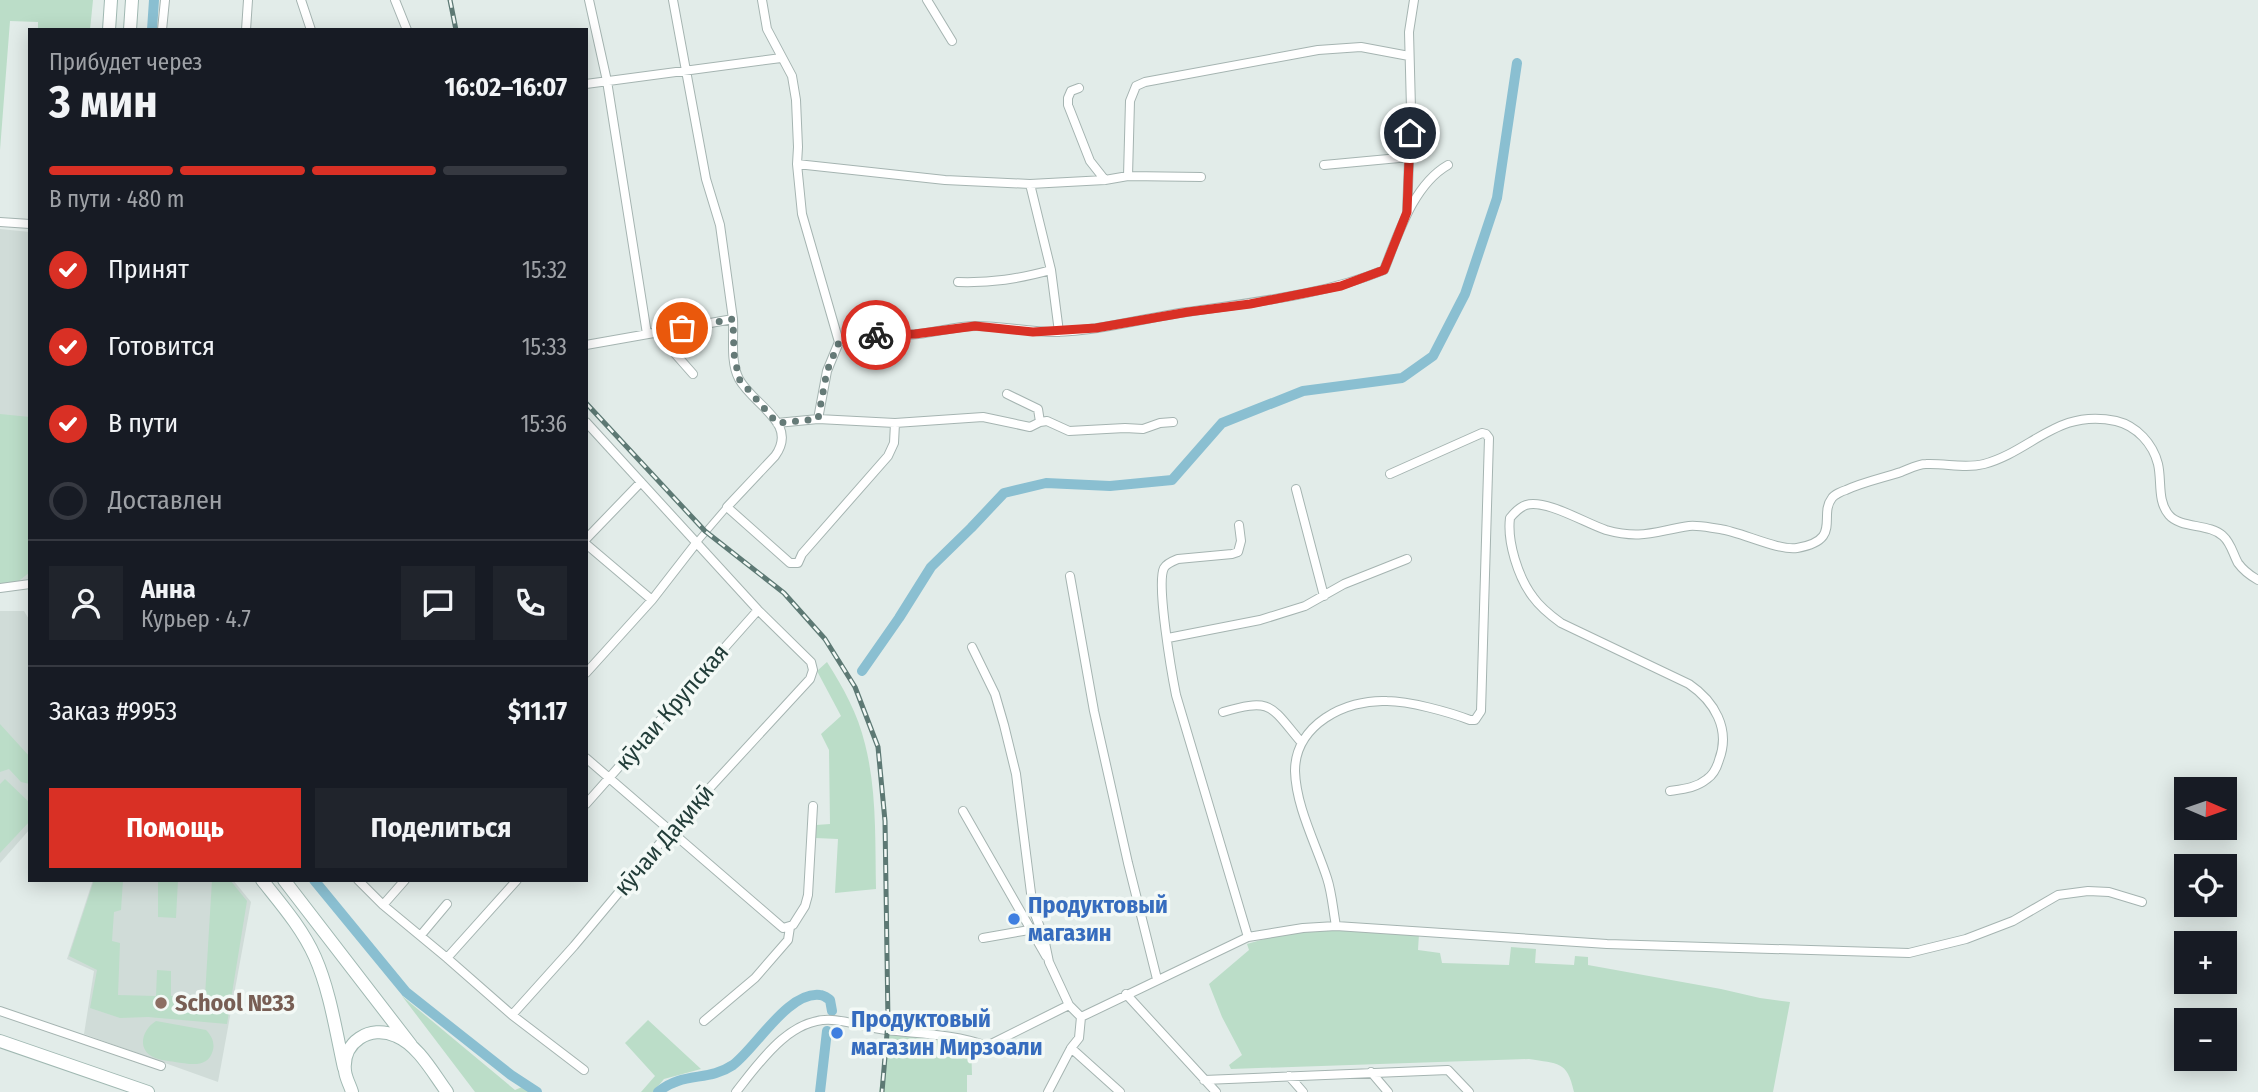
<!DOCTYPE html>
<html lang="ru">
<head>
<meta charset="utf-8">
<style>
	:root { --surface:#171b24; --page:#20242c; --text:#f1f3f6; --muted:#9ea1a6; --line:#363941; --accent:#d93025 }
	body { margin:0; font-family:"Fira Sans Condensed",sans-serif; background:var(--page); color:var(--text); height:100vh; display:flex; flex-direction:column; font-size:26px; white-space:nowrap }
	* { box-sizing:border-box; margin:0 }
	p { font-size:23px; color:var(--muted) }
	.icon { flex:none; width:38px; height:38px; fill:none; stroke:currentColor; stroke-width:2; stroke-linecap:round; stroke-linejoin:round }
	.map { position:relative; flex:1; overflow:hidden }
	.panel { position:absolute; left:28px; top:28px; width:560px; height:854px; display:flex; flex-direction:column; background:var(--surface); border-radius:0px; box-shadow:0 4px 18px #0003 }
	.panel>* { flex:none }
	.needle { width:46px; rotate:92deg }
	.buttons { position:absolute; left:2174px; top:777px; display:grid; gap:14px }
	.buttons a { display:grid; place-items:center; width:63px; height:63px; border-radius:0px; background:var(--surface); box-shadow:0 4px 18px #0003; font-size:35px }
	.pin { position:absolute; display:grid; place-items:center; width:60px; height:60px; color:#fff; margin:-30px; border:4px solid #fff; border-radius:50%; box-shadow:0 2px 7px #0007 }
	.courier { position:absolute; display:grid; place-items:center; width:70px; height:70px; margin:-35px; border:5px solid #d93025; border-radius:50%; background:#fff; color:#222; box-shadow:0 2px 9px #0007 }
	.overview em { font-style:normal; font-weight:700 }
	.overview div { display:flex; flex-direction:column-reverse }
	.overview { display:flex; align-items:center; justify-content:space-between; height:119px; padding:0 21px }
	h1 { font-size:46px; font-weight:700; line-height:52px }
	.bar { display:grid; grid-template-columns:repeat(4,1fr); gap:10px 7px; align-content:center; height:84px; padding:0 21px }
	.bar i { height:9px; border-radius:5px; background:var(--line) }
	.bar .selected { background:var(--accent) }
	.bar p { grid-column:span 4 }
	.line { display:flex; align-items:center; gap:18px; padding:0 21px; border-top:2px solid var(--line) }
	.line div { flex:1 }
	.round { display:grid; place-items:center; flex:none; width:74px; height:74px; border-radius:0px; background:var(--page) }
	ol { padding:0 21px; list-style:none }
	li { display:flex; align-items:center; gap:21px; height:77px }
	li p { margin-inline-start:auto }
	li .icon { padding:7px; border-radius:50%; background:var(--accent); color:#fff; stroke-width:4 }
	li:last-child { color:var(--muted) }
	li i { width:38px; height:38px; border:4px solid var(--line); border-radius:50% }
	.action { display:flex; gap:14px; margin-top:auto; padding:14px 21px }
	.action a { flex:1; height:80px; border-radius:0px; background:var(--accent); color:#fff; font-size:28px; font-weight:700; line-height:80px; text-align:center }
	.action a+a { background:var(--page); color:var(--text) }
	.map>svg:first-child { display:block }
</style>
</head>
<body>
<div class="map">
<svg width="2258" height="1092" viewBox="0 0 2258 1092">
	<rect width="100%" height="100%" fill="#e2ece9"/>
	<!-- built -->
	<path fill="#d0dcd8" d="M0,229L30,232V584L0,586Z
		M0,611H24L30,621V829L0,863Z
		M93,880H233L251,902L218,1082L84,1034L94,971L67,959Z"/>
	<!-- green -->
	<path fill="#bbddc8" d="M0,0H93L90,30H38V22L10,21L0,150Z
		M0,414L30,417V572L10,588L0,589Z
		M827,662C843,687 858,714 865,744C877,791 875,841 876,889L835,893L838,839L815,838L816,825L830,824L829,750L821,734L841,716L817,671Z
		M0,724L30,757V784L21,782L9,769L0,772Z
		M5,779L30,803V821L0,853V784Z
		M94,880H123L121,910L114,912L112,941L120,943L118,995L156,996L157,970L171,971V996H205L212,880H230L247,901L227,1024L148,1017L120,1018L90,1008L97,970L69,956Z
		M158,880H178L176,918L158,917Z
		M1334,928L1419,934L1418,950L1440,953L1442,963L1509,965L1511,947L1536,949L1535,963L1574,965L1575,956L1588,957V965L1721,989L1760,998L1790,1002L1773,1092H1574C1567,1060 1558,1064 1529,1059L1231,1069L1229,1065L1242,1055L1222,1017L1209,984L1249,950L1247,944L1288,932Z
		M402,996L515,1090L522,1087L529,1092H475Z
		M648,1020L701,1069L664,1079L653,1092H641L655,1076L625,1043Z
		M156,1021L206,1030C211,1035 215,1042 213,1050C208,1069 190,1064 175,1062C168,1061 159,1060 153,1057C136,1048 143,1029 156,1021Z
		M888,1031L940,1041L971,1042L972,1075H967V1092H879Z"/>
	<g fill="none" stroke-linecap="round" stroke-linejoin="round">
		<!-- canal -->
		<path stroke="#8abfd1" stroke-width="10" d="M152,30L154,0
			M862,671L899,618L931,567L971,528L1004,493L1046,483L1110,486L1172,480L1222,423L1303,391L1402,378L1433,356L1465,294L1497,198L1517,63
			M314,880L406,992L511,1075L537,1092
			M658,1092C683,1071 708,1082 733,1065C756,1048 788,991 820,995C824,995 827,998 830,1000L832,1011
			M820,1092L827,1031"/>
		<defs>
			<path id="pedestrian" d="M697,542L727,507"/>
			<path id="minor" d="M301,0L311,30
				M395,0L407,30
				M589,0L607,81L647,334
				M673,0L706,179L720,225L733,319
				M762,0L767,29L792,76L796,100L798,147L797,164L802,214L839,342L827,371L818,419L777,423
				M927,0L952,41
				M162,30L165,0
				M246,30L248,0
				M586,84L781,58
				M1079,88L1071,91L1068,98V105L1090,161L1105,180
				M797,164L945,180L1030,184L1105,180L1128,176L1201,177
				M1324,165L1410,157
				M1128,176L1130,101L1136,86L1145,82L1318,50L1361,47L1409,56
				M1030,184L1051,270L1059,332
				M1407,212L1411,109L1409,32L1414,0
				M0,222L30,224
				M958,282C992,283 1018,279 1051,270
				M656,332L693,374
				M839,342C869,332 889,337 918,334C937,332 957,326 976,326C1003,326 1029,332 1055,332C1100,331 1143,318 1187,312C1253,302 1321,296 1384,270C1398,235 1413,185 1448,165
				M586,345L733,319C734,337 730,362 739,379C754,406 799,423 775,456L727,507L790,563H798L802,554L888,456L894,443L895,423
				M1007,394L1038,409L1040,422
				M818,419L895,423L983,417L1030,427L1040,422L1047,421L1069,431L1125,428L1143,429L1160,423L1173,422
				M1296,489L1324,596
				M1239,525L1241,541L1238,552L1232,554L1178,559C1173,561 1167,563 1164,568C1156,583 1172,675 1176,695L1248,937
				M586,539L641,482
				M586,544L652,600
				M1070,576L1094,711L1128,863L1157,979
				M0,588L30,584
				M1168,638L1260,620L1305,606L1344,584L1407,559
				M972,647L995,694L1004,725L1016,774L1033,909L1044,938L1049,962L1069,1005L1081,1017
				M586,673L652,600L697,542
				M1223,712C1272,698 1270,705 1301,742
				M586,758L783,928L793,925L805,906L808,895L813,806
				M1670,791C1684,789 1696,788 1707,779C1713,775 1717,767 1719,760C1731,729 1714,701 1689,684L1561,623C1550,615 1540,607 1533,597C1518,577 1507,542 1510,518C1514,513 1520,507 1526,505C1546,499 1585,523 1606,530C1642,540 1655,531 1689,526C1699,525 1711,528 1720,529C1741,532 1779,551 1797,548C1843,540 1818,516 1832,498C1834,495 1842,491 1846,490C1863,482 1883,478 1901,472C1909,469 1918,464 1926,464C1946,463 1964,469 1984,464C2032,451 2058,408 2116,421C2137,426 2153,444 2158,464C2162,481 2157,501 2169,515C2181,529 2209,523 2223,536C2231,543 2233,554 2238,563C2243,570 2251,576 2258,580
				M586,804L758,610
				M963,811L1046,956
				M358,880L383,905L447,958L512,1015L584,1070
				M383,905L405,880
				M1336,926C1333,910 1332,893 1327,878C1316,844 1296,807 1295,771C1295,725 1345,699 1387,701C1409,701 1449,712 1470,720H1475L1481,711L1489,438L1486,434L1482,433L1390,474
				M421,935L447,904
				M983,938L1029,930
				M447,958L517,880
				M1126,994L1216,1092
				M0,1011L161,1066
				M512,1015L574,946L671,830L810,679L813,670L811,662L758,610L586,422
				M1081,1017L1248,937L1303,928L1336,926L1607,944L1909,953L1966,939L2013,921L2058,895L2088,891L2109,892L2142,902
				M704,1021L755,978L788,940L790,927
				M1071,1048L1120,1092
				M1371,1072L1388,1092
				M1289,1076L1303,1092
				M1204,1080L1448,1070L1469,1092
				M736,1092C759,1063 790,1017 832,1020C850,1021 868,1028 886,1030C920,1034 954,1034 987,1046L1069,1005
				M1048,1092L1071,1048L1079,1038L1081,1017"/>
			<path id="secondary" d="M109,30L111,0
				M130,30L132,0
				M262,880C281,904 302,928 315,957C330,991 336,1032 344,1068
				M284,880L411,1045
				M0,1041L148,1092
				M352,1092C350,1085 346,1079 345,1071C342,1042 370,1024 396,1036C418,1045 433,1073 447,1092"/>
		</defs>
		<!-- pedestrian casing -->
		<use href="#pedestrian" stroke="#a5b4b1" stroke-width="8"/>
		<!-- minor casing -->
		<use href="#minor" stroke="#a5b4b1" stroke-width="10"/>
		<!-- secondary casing -->
		<use href="#secondary" stroke="#a0b8b2" stroke-width="14"/>
		<!-- pedestrian -->
		<use href="#pedestrian" stroke="#fff" stroke-width="6"/>
		<!-- minor -->
		<use href="#minor" stroke="#fff" stroke-width="8"/>
		<!-- secondary -->
		<use href="#secondary" stroke="#fff" stroke-width="12"/>
		<defs>
			<path id="rail" d="M450,0L456,30
				M586,403L705,531L784,593L825,639L855,687L878,747L885,821L888,1022L882,1092"/>
		</defs>
		<!-- rail casing -->
		<use href="#rail" stroke="#5d7974" stroke-width="5"/>
		<!-- rail -->
		<use href="#rail" stroke="#f3f9f6" stroke-width="2.5" stroke-dasharray="8" stroke-linecap="butt"/>
	</g>
	<g fill="none" stroke-linecap="round" stroke-linejoin="round">
		<!-- done -->
		<path stroke="#657a77" stroke-width="7" stroke-dasharray="0 12.6" d="M682,328L733,319L734,354L739,379L777,423L818,419L827,371L839,342L859,335H876"/>
		<!-- route -->
		<path stroke="#d93025" stroke-width="9" d="M876,335L915,334L975,326L1033,332L1096,328L1188,312L1250,304L1341,286L1384,270L1407,212L1410,133"/>
	</g>
	<!-- markers -->
	<g fill="#3f7fe0" stroke="#f3f9f6" stroke-width="2.5">
		<circle cx="1014" cy="919" r="7"/>
		<circle cx="837" cy="1033" r="7"/>
	</g>
	<circle fill="#8d6e63" stroke="#f3f9f6" stroke-width="2.5" cx="161" cy="1003" r="7"/>
	<g text-anchor="middle" stroke-width="7" stroke-linejoin="round" paint-order="stroke">
		<!-- street labels -->
		<g font-size="24" fill="#223d39" stroke="#f3f9f6">
			<text transform="translate(672 707) rotate(-49)" y="8">кӯчаи Крупская</text>
			<text transform="translate(664 840) rotate(-49)" y="8">кӯчаи Дақиқӣ</text>
		</g>
		<!-- shop labels -->
		<g font-size="24" font-weight="bold" fill="#366cbe" stroke="#f3f9f6" text-anchor="start">
			<text x="1028" y="913">Продуктовый<tspan x="1028" dy="28">магазин</tspan></text>
			<text x="851" y="1027">Продуктовый<tspan x="851" dy="28">магазин Мирзоали</tspan></text>
		</g>
		<!-- education labels -->
		<g font-size="24" font-weight="bold" fill="#785e54" stroke="#f3f9f6" text-anchor="start">
			<text x="175" y="1011">School №33</text>
		</g>
	</g>
</svg>
<div class="buttons">
<a><svg class="needle" viewBox="-14 -14 28 28"><path d="M0-13l5 13h-10z" fill="#e53935"/><path d="M0 13l5-13h-10z" fill="#9ea1a6"/></svg></a>
<a><svg class="icon" aria-label="locate" viewBox="0 0 24 24"><circle cx="12" cy="12" r="6"/><path d="M12 2v4M12 18v4M2 12h4M18 12h4"/></svg></a>
<a>+</a>
<a>−</a>
</div>
<div class="pin" style="left:682px;top:328px;background:#ea580c"><svg class="icon" aria-label="bag" viewBox="0 0 24 24"><path d="M5 8h14l-1 12H6zM9 8a3 3 0 0 1 6 0"/></svg></div>
<div class="pin" style="left:1410px;top:133px;background:#1f2937"><svg class="icon" aria-label="home" viewBox="0 0 24 24"><path d="M3 11l9-7 9 7M6 9v11h12V9"/></svg></div>
<div class="courier" style="left:876px;top:335px"><svg class="icon" aria-label="bike" viewBox="0 0 24 24"><circle cx="6" cy="16" r="4"/><circle cx="18" cy="16" r="4"/><path d="M6 16l4-8h5l3 8M10 8l3 8H6M13 5h3"/></svg></div>
<section class="panel">
<div class="overview"><div><h1>3 мин</h1><p>Прибудет через</p></div><em>16:02–16:07</em></div>
<div class="bar"><i class="selected"></i><i class="selected"></i><i class="selected"></i><i></i><p>В пути · 480 m</p></div>
<ol>
<li><svg class="icon" aria-label="check" viewBox="0 0 24 24"><path d="M5 12l5 5 9-10"/></svg>Принят<p>15:32</p></li>
<li><svg class="icon" aria-label="check" viewBox="0 0 24 24"><path d="M5 12l5 5 9-10"/></svg>Готовится<p>15:33</p></li>
<li><svg class="icon" aria-label="check" viewBox="0 0 24 24"><path d="M5 12l5 5 9-10"/></svg>В пути<p>15:36</p></li>
<li><i></i>Доставлен</li>
</ol>
<div class="line" style="height:126px"><a class="round"><svg class="icon" aria-label="person" viewBox="0 0 24 24"><circle cx="12" cy="8" r="4"/><path d="M4 21q1-7 8-7t8 7"/></svg></a><div><b>Анна</b><p>Курьер · 4.7</p></div><a class="round"><svg class="icon" aria-label="chat" viewBox="0 0 24 24"><path d="M4 5h16v11H9l-5 4z"/></svg></a><a class="round"><svg class="icon" aria-label="phone" viewBox="0 0 24 24"><path d="M5 4h4l2 5-3 2q2 4 5 5l2-3 5 2v4C11 20 4 13 5 4z"/></svg></a></div>
<div class="line" style="height:91px"><div>Заказ #9953</div><b>$11.17</b></div>
<div class="action"><a>Помощь</a><a>Поделиться</a></div>
</section>
</div>
</body>
</html>
